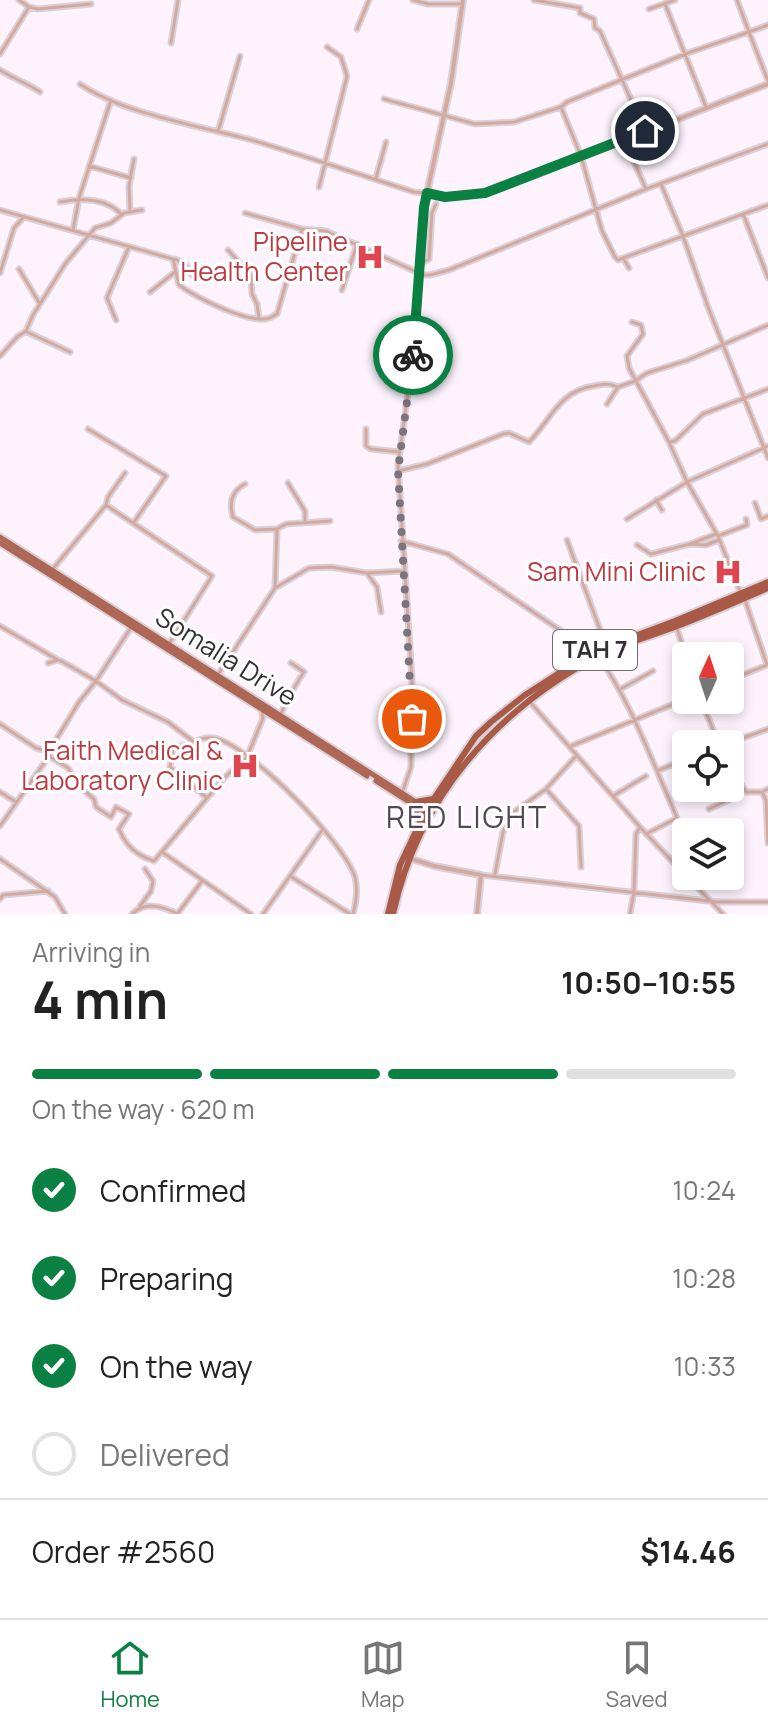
<!DOCTYPE html>
<html lang="en">
<head>
<meta charset="utf-8">
<style>
	:root { --surface:#fff; --page:#f6f6f6; --text:#222; --muted:#767676; --line:#e0e0e0; --accent:#0b8043 }
	body { margin:0; font-family:Manrope,sans-serif; background:var(--page); color:var(--text); height:100vh; display:flex; flex-direction:column; font-size:30px; white-space:nowrap }
	* { box-sizing:border-box; margin:0 }
	p { font-size:26px; color:var(--muted) }
	.icon { flex:none; width:44px; height:44px; fill:none; stroke:currentColor; stroke-width:2; stroke-linecap:round; stroke-linejoin:round }
	.map { position:relative; height:914px; overflow:hidden }
	.sheet { display:flex; flex-direction:column; background:var(--surface); flex:1 }
	.sheet>* { flex:none }
	.needle { width:52px; rotate:3deg }
	.fabs { position:absolute; left:672px; top:642px; display:grid; gap:16px }
	.fabs a { display:grid; place-items:center; width:72px; height:72px; border-radius:8px; background:var(--surface); box-shadow:0 4px 12px #0003; font-size:40px }
	.pin { position:absolute; display:grid; place-items:center; width:68px; height:68px; color:#fff; margin:-34px; border:4px solid #fff; border-radius:50%; box-shadow:0 2px 8px #0007 }
	.courier { position:absolute; display:grid; place-items:center; width:80px; height:80px; margin:-40px; border:6px solid #0b8043; border-radius:50%; background:#fff; color:#222; box-shadow:0 2px 10px #0007 }
	.head em { font-style:normal; font-weight:700 }
	.head div { display:flex; flex-direction:column-reverse }
	.head { display:flex; align-items:center; justify-content:space-between; height:136px; padding:0 32px }
	h1 { font-size:52px; font-weight:700; line-height:60px }
	.bar { display:grid; grid-template-columns:repeat(4,1fr); gap:12px 8px; align-content:center; height:96px; padding:0 32px }
	.bar i { height:10px; border-radius:6px; background:var(--line) }
	.bar .active { background:var(--accent) }
	.bar p { grid-column:span 4 }
	.line { display:flex; align-items:center; gap:20px; padding:0 32px; border-top:2px solid var(--line) }
	.line div { flex:1 }
	ol { padding:0 32px; list-style:none }
	li { display:flex; align-items:center; gap:24px; height:88px }
	li p { margin-inline-start:auto }
	li .icon { padding:8px; border-radius:50%; background:var(--accent); color:#fff; stroke-width:4 }
	li:last-child { color:var(--muted) }
	li i { width:44px; height:44px; border:4px solid var(--line); border-radius:50% }
	.tabs { display:flex; justify-content:space-around; align-items:center; height:112px; border-top:2px solid var(--line); background:var(--surface); font-size:22px; color:var(--muted) }
	.tabs a { display:grid; justify-items:center; gap:4px }
	.tabs .active { color:var(--accent) }
	.map>svg:first-child { display:block }
</style>
</head>
<body>
<div class="map">
<svg width="768" height="914" viewBox="0 0 768 914">
	<rect width="100%" height="100%" fill="#fef3fd"/>
	<g fill="none" stroke-linecap="round" stroke-linejoin="round">
		<defs>
			<path id="minor" d="M19,0L29,7L38,9L91,4
				M413,0L428,4H462
				M534,0L580,8V13L594,19L595,28L600,31L645,131
				M737,0L749,32L768,25
				M665,4L706,107
				M649,9L675,0
				M357,29L369,0
				M171,43L178,0
				M0,54L29,7
				M0,70C14,79 27,83 40,92
				M80,84C125,115 202,126 255,141C308,157 361,175 414,192L427,193L422,234L416,335L398,465L412,679L411,767L402,793
				M384,99L475,124L514,122L561,107
				M218,132L240,56
				M624,139L646,189L768,144
				M89,166L131,178
				M376,178L386,142
				M661,184L683,236L708,307L768,458
				M319,187L347,76L341,57L327,47
				M60,202C81,198 105,197 121,214
				M0,210L173,259L179,285C197,298 243,321 265,319C270,319 273,316 277,314L302,229L326,231L419,273
				M130,211L129,186L134,159
				M245,213L302,229
				M741,215L744,216L768,278
				M73,230L79,198L111,100
				M228,250L251,275L252,294L257,304L259,318
				M623,258L768,205
				M175,259L186,265L192,275
				M420,264L429,259L432,213L436,204
				M629,268L623,258L618,260L615,257L602,231L581,156L561,107L567,102L685,54L749,32L768,81
				M19,269L40,304
				M0,273L14,228L23,218
				M419,275H430L449,270L646,189
				M342,290L357,244
				M150,292L175,272
				M116,320L107,298L129,247
				M632,322L641,325L643,334L627,356L629,368L669,442L687,482L718,536L741,594
				M27,332L70,352
				M0,356L17,337L26,331L33,315L65,264L95,228L111,223L124,213L142,210
				M607,404L618,387L635,381L647,373L688,360L768,325
				M88,429L166,476L134,522
				M366,429V446L371,449L400,452
				M669,442L675,441L703,414L768,389
				M398,471L427,464L503,434L509,433L529,442C550,421 560,390 594,386C603,384 609,383 618,387
				M288,483L305,511V521
				M245,484C232,491 229,503 233,517L255,530L277,529
				M656,500L662,510
				M755,503L761,519L768,516
				M106,505L108,497L125,473
				M627,519L687,482L768,446
				M718,536L747,525L746,519
				M567,540L606,646
				M401,541L448,554L592,652
				M690,544L716,534
				M637,545L651,554L690,544L706,545L719,540
				M52,570L106,505L212,576L169,644
				M367,573L377,587L381,612
				M275,588L309,568L331,567L367,573L404,571
				M745,600L767,665
				M0,626L58,660
				M676,626L686,656
				M598,656C623,691 640,731 657,771L686,759
				M48,663L58,660L63,662L96,681L132,626
				M217,676L275,588L277,529L286,524L330,521
				M730,680L767,665
				M619,690L653,671
				M701,700L719,744
				M529,701L640,827L686,876
				M280,715C288,700 294,686 304,672L291,663
				M0,724L36,748L47,751L51,748L79,702L96,681L122,700L168,722L194,742C202,738 209,736 218,739C254,750 343,841 355,877C358,889 356,903 353,914
				M726,744L768,729
				M571,746L686,699
				M173,748L170,767L207,798
				M49,756L68,768L80,787L94,799L96,807L111,817L116,807L129,814L119,829C126,846 136,855 154,861L224,778L247,757L263,718L262,712
				M131,758L138,752L146,755L150,751L164,752L184,745L190,749L194,742
				M730,767L746,792H762L768,789
				M546,789L579,826L581,867
				M0,792L16,802
				M762,792L766,800L768,843
				M613,796L646,776
				M709,809L737,796L743,789
				M0,826L49,756L51,748
				M646,834L677,818L657,771
				M162,852L251,914
				M0,859L55,897L65,914
				M495,874L503,832L511,814L546,789L577,755
				M481,875L717,902H768
				M290,876L350,914
				M686,876L723,914
				M0,899L3,895L48,891
				M140,906L151,891L153,881L145,869
				M178,913L202,881
				M132,914C145,901 162,906 178,914
				M263,914L323,829
				M630,914L634,892L636,834L640,827"/>
			<path id="tertiary" d="M463,0L451,83L427,193C452,200 478,195 502,188L768,84
				M412,859L434,866L481,875L477,914"/>
			<path id="primary" d="M0,537L427,809
				M0,543L367,776
				M376,781L428,814"/>
			<path id="trunk" d="M416,802L433,799
				M414,806L420,821
				M388,914L400,865L425,812L476,736L491,722L525,695L592,652L675,621L768,582
				M393,914C418,798 495,711 598,656C621,644 648,637 672,628C704,616 736,602 768,588"/>
		</defs>
		<!-- minor casing -->
		<use href="#minor" stroke="#dad0d9" stroke-width="7"/>
		<!-- tertiary casing -->
		<use href="#tertiary" stroke="#dad0d9" stroke-width="8"/>
		<!-- primary casing -->
		<use href="#primary" stroke="#dad0d9" stroke-width="9"/>
		<!-- trunk casing -->
		<use href="#trunk" stroke="#dad0d9" stroke-width="10"/>
		<!-- minor -->
		<use href="#minor" stroke="#d4aa9f" stroke-width="3"/>
		<!-- tertiary -->
		<use href="#tertiary" stroke="#d4aa9f" stroke-width="4"/>
		<!-- primary -->
		<use href="#primary" stroke="#af6755" stroke-width="5"/>
		<!-- trunk -->
		<use href="#trunk" stroke="#a85a47" stroke-width="6"/>
	</g>
	<g fill="none" stroke-linecap="round" stroke-linejoin="round">
		<!-- done -->
		<path stroke="#7c747c" stroke-width="8" stroke-dasharray="0 14.4" d="M412,719L398,471L413,355"/>
		<!-- route -->
		<path stroke="#0b8043" stroke-width="10" d="M413,355L424,207L427,193L445,197L485,193L645,131"/>
	</g>
	<!-- icons -->
	<defs>
		<symbol id="hospital-bare" viewBox="-9 -9 18 18"><path d="M-5-5h3v3.5h4V-5h3V5h-3V1.5h-4V5h-3Z" fill="#e0444e" stroke="#fff" stroke-width="2.5" paint-order="stroke"/></symbol>
	</defs>
	<g fill-rule="evenodd">
		<use href="#hospital-bare" x="350" y="237" width="40" height="40"/>
		<use href="#hospital-bare" x="708" y="552" width="40" height="40"/>
		<use href="#hospital-bare" x="225" y="746" width="40" height="40"/>
	</g>
	<g text-anchor="middle" stroke-width="6" stroke-linejoin="round" paint-order="stroke">
		<!-- shield labels -->
		<rect fill="#fff" stroke="#726d72" stroke-width="2" x="553" y="630" width="84" height="40" rx="6"/>
		<g font-size="24" font-weight="bold" fill="#362f36">
			<text x="595" y="658">TAH 7</text>
		</g>
		<!-- health labels -->
		<g font-size="26" fill="#be3a42" stroke="#fff" text-anchor="end">
			<text x="348" y="251">Pipeline<tspan x="348" dy="30">Health Center</tspan></text>
			<text x="706" y="581">Sam Mini Clinic</text>
			<text x="223" y="760">Faith Medical &amp;<tspan x="223" dy="30">Laboratory Clinic</tspan></text>
		</g>
		<!-- street labels -->
		<g font-size="26" fill="#362f36" stroke="#fff">
			<text transform="translate(226 657) rotate(32)" y="9">Somalia Drive</text>
		</g>
		<!-- quarter labels -->
		<g font-size="30" letter-spacing="2" fill="#544553" stroke="#fff">
			<text x="467" y="828">RED LIGHT</text>
		</g>
	</g>
</svg>
<div class="fabs">
<a><svg class="needle" viewBox="-14 -14 28 28"><path d="M0-13l5 13h-10z" fill="#e53935"/><path d="M0 13l5-13h-10z" fill="#767676"/></svg></a>
<a><svg class="icon" aria-label="locate" viewBox="0 0 24 24"><circle cx="12" cy="12" r="6"/><path d="M12 2v4M12 18v4M2 12h4M18 12h4"/></svg></a>
<a><svg class="icon" aria-label="layers" viewBox="0 0 24 24"><path d="M12 4l9 5-9 5-9-5zM3 14l9 5 9-5"/></svg></a>
</div>
<div class="pin" style="left:412px;top:719px;background:#ea580c"><svg class="icon" aria-label="bag" viewBox="0 0 24 24"><path d="M5 8h14l-1 12H6zM9 8a3 3 0 0 1 6 0"/></svg></div>
<div class="pin" style="left:645px;top:131px;background:#1f2937"><svg class="icon" aria-label="home" viewBox="0 0 24 24"><path d="M3 11l9-7 9 7M6 9v11h12V9"/></svg></div>
<div class="courier" style="left:413px;top:355px"><svg class="icon" aria-label="bike" viewBox="0 0 24 24"><circle cx="6" cy="16" r="4"/><circle cx="18" cy="16" r="4"/><path d="M6 16l4-8h5l3 8M10 8l3 8H6M13 5h3"/></svg></div>
</div>
<section class="sheet">
<div class="head"><div><h1>4 min</h1><p>Arriving in</p></div><em>10:50–10:55</em></div>
<div class="bar"><i class="active"></i><i class="active"></i><i class="active"></i><i></i><p>On the way · 620 m</p></div>
<ol>
<li><svg class="icon" aria-label="check" viewBox="0 0 24 24"><path d="M5 12l5 5 9-10"/></svg>Confirmed<p>10:24</p></li>
<li><svg class="icon" aria-label="check" viewBox="0 0 24 24"><path d="M5 12l5 5 9-10"/></svg>Preparing<p>10:28</p></li>
<li><svg class="icon" aria-label="check" viewBox="0 0 24 24"><path d="M5 12l5 5 9-10"/></svg>On the way<p>10:33</p></li>
<li><i></i>Delivered</li>
</ol>
<div class="line" style="height:104px"><div>Order #2560</div><b>$14.46</b></div>
</section>
<nav class="tabs">
<a class="active"><svg class="icon" aria-label="home" viewBox="0 0 24 24"><path d="M3 11l9-7 9 7M6 9v11h12V9"/></svg>Home</a>
<a><svg class="icon" aria-label="map" viewBox="0 0 24 24"><path d="M3 6l6-2 6 2 6-2v14l-6 2-6-2-6 2zM9 4v14M15 6v14"/></svg>Map</a>
<a><svg class="icon" aria-label="saved" viewBox="0 0 24 24"><path d="M7 4h10v16l-5-4-5 4z"/></svg>Saved</a>
</nav>
</body>
</html>
